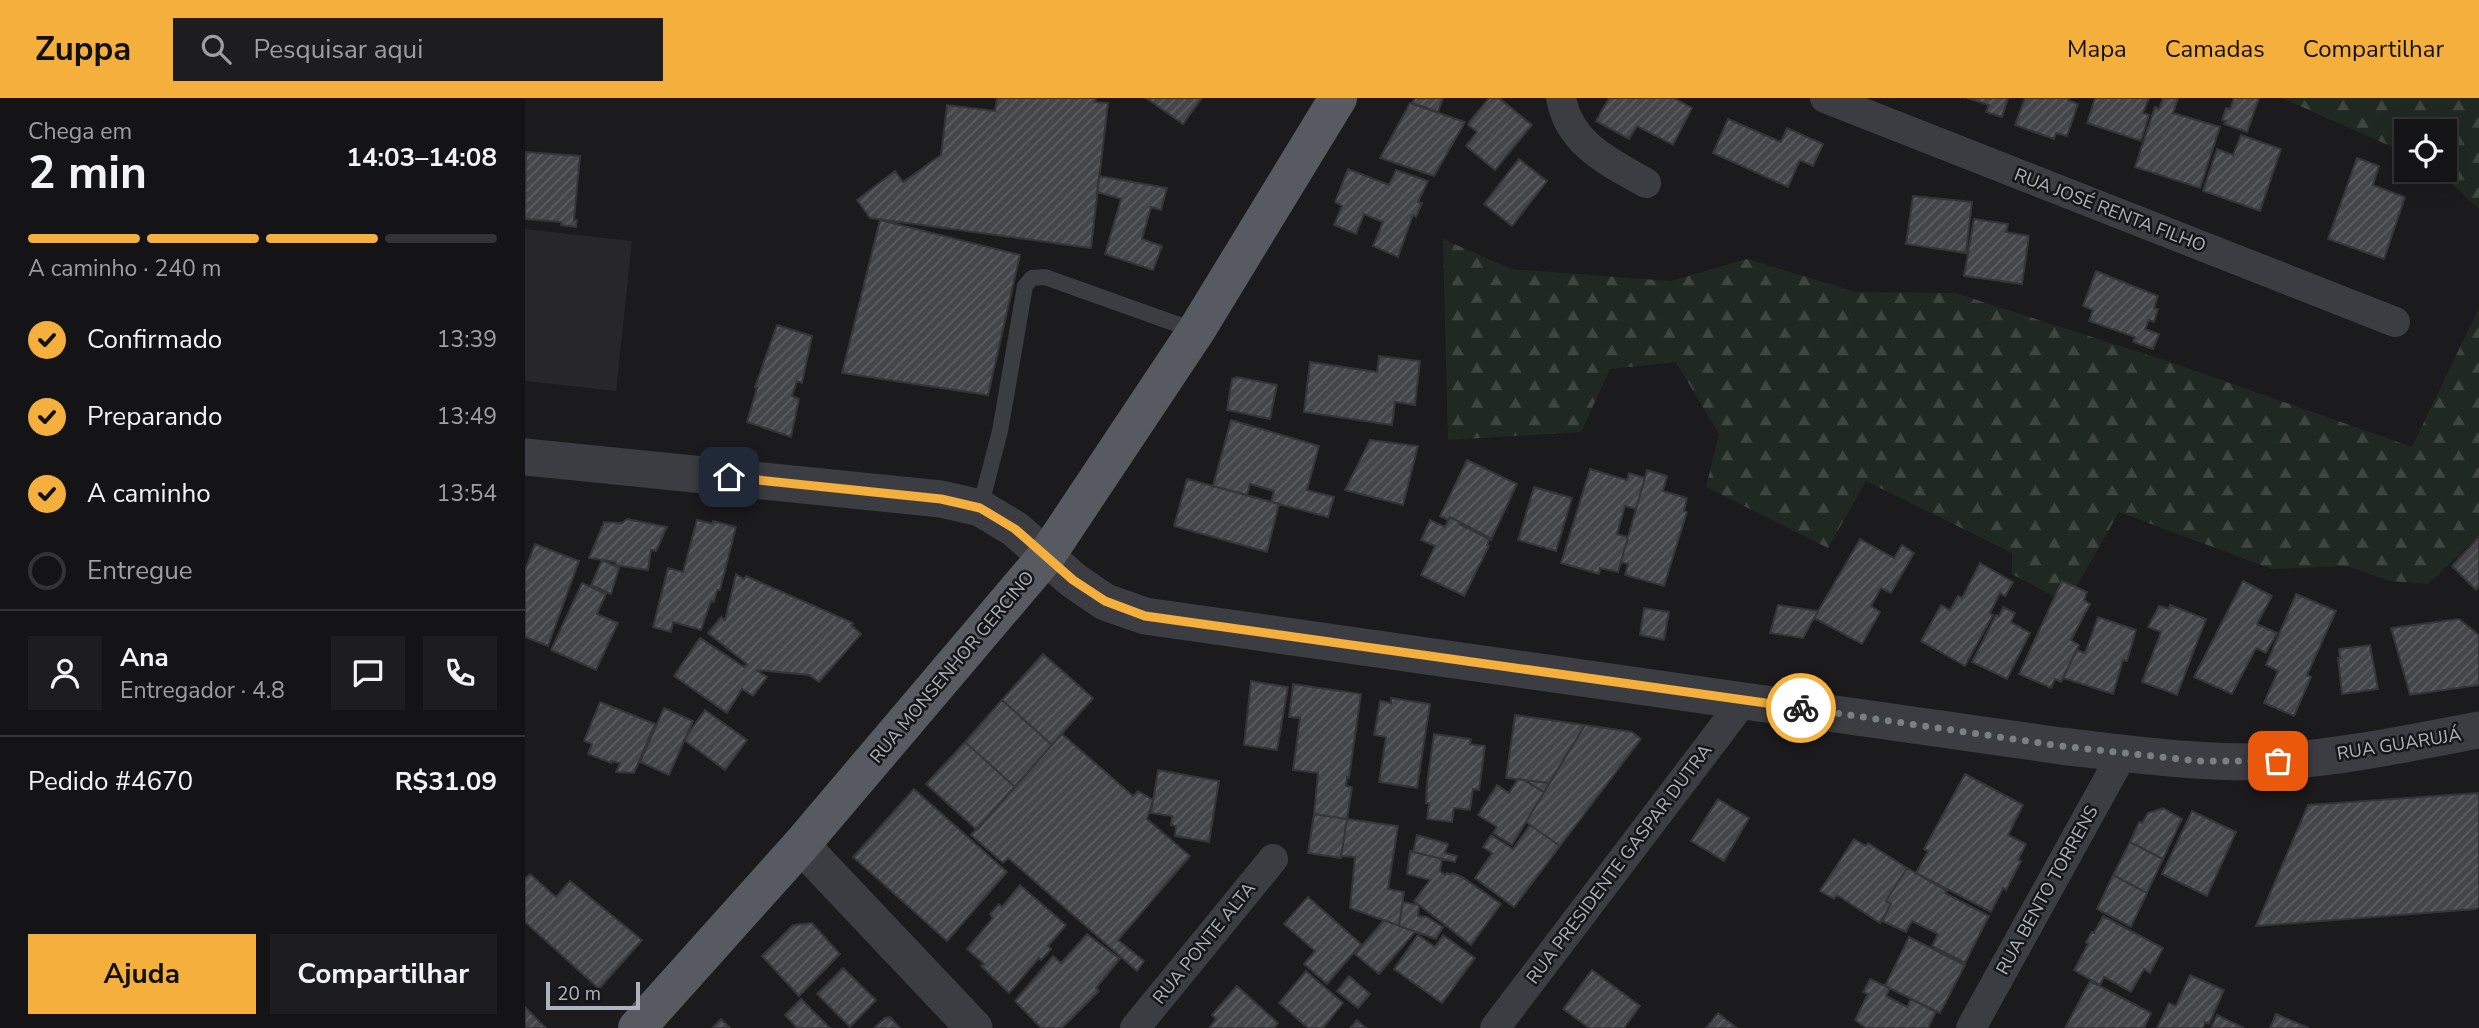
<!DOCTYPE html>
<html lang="pt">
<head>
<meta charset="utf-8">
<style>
	:root { --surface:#141416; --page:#1d1d1f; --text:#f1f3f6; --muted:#9d9ea1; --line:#333335; --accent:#f4af3c }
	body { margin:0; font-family:"Nunito Sans",sans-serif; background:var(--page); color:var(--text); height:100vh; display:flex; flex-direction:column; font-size:26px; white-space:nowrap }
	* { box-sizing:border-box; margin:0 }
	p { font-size:23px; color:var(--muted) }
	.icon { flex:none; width:38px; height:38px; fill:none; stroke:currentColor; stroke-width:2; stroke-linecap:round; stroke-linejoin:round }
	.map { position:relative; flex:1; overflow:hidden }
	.sheet { display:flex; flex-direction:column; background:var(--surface); width:525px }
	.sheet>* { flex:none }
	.buttons { position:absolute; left:1869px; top:21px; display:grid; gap:14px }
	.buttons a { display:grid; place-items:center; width:63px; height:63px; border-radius:0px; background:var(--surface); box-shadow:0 4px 18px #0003,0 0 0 2px var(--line); font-size:35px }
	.scale { position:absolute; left:21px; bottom:18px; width:94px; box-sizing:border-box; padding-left:7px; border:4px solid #adb3bd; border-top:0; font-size:19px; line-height:24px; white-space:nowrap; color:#adb3bd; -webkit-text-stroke:5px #161618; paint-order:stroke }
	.pin { position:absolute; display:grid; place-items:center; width:60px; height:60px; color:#fff; margin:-30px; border-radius:14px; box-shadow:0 4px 10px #0006 }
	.courier { position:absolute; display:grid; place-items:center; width:70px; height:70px; margin:-35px; border:5px solid #f4af3c; border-radius:50%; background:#fff; color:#222; box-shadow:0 2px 9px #0007 }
	.overview em { font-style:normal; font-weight:700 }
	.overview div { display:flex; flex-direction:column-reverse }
	.overview { display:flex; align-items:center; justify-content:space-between; height:119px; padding:0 28px }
	h1 { font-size:46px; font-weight:700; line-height:52px }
	.bar { display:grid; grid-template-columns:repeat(4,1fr); gap:10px 7px; align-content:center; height:84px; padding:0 28px }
	.bar i { height:9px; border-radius:5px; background:var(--line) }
	.bar .selected { background:var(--accent) }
	.bar p { grid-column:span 4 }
	.line { display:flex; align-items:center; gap:18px; padding:0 28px; border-top:2px solid var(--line) }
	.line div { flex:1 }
	.round { display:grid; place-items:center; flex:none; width:74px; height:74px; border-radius:0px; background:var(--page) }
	ol { padding:0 28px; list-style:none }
	li { display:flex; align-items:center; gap:21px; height:77px }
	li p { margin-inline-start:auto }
	li .icon { padding:7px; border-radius:50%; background:var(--accent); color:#111; stroke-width:4 }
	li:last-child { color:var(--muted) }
	li i { width:38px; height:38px; border:4px solid var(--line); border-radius:50% }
	.cta { display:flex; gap:14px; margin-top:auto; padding:14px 28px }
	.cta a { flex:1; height:80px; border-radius:0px; background:var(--accent); color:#111; font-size:28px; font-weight:700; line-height:80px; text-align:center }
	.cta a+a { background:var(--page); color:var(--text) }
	header { display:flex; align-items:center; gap:42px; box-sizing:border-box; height:98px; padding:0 35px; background:var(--accent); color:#111 }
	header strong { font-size:33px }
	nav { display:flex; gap:38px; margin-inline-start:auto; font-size:24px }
	.search { width:490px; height:63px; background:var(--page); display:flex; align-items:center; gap:18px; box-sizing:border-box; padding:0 24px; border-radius:0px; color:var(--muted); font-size:26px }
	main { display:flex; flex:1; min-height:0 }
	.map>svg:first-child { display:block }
</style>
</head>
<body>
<header>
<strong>Zuppa</strong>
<div class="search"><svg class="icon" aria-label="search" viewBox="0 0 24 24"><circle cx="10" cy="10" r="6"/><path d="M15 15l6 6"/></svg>Pesquisar aqui</div>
<nav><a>Mapa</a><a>Camadas</a><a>Compartilhar</a></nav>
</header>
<main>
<section class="sheet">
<div class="overview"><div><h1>2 min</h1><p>Chega em</p></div><em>14:03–14:08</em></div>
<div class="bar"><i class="selected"></i><i class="selected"></i><i class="selected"></i><i></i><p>A caminho · 240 m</p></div>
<ol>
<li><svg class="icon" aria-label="check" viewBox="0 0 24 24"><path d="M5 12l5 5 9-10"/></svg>Confirmado<p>13:39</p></li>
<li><svg class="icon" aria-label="check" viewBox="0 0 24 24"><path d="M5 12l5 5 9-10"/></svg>Preparando<p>13:49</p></li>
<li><svg class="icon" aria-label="check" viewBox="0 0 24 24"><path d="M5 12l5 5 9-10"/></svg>A caminho<p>13:54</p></li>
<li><i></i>Entregue</li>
</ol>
<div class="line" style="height:126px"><a class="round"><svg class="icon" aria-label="person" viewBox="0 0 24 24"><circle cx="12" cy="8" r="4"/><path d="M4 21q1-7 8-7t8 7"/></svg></a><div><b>Ana</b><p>Entregador · 4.8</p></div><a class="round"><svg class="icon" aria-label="chat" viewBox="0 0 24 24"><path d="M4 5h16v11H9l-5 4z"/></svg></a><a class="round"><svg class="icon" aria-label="phone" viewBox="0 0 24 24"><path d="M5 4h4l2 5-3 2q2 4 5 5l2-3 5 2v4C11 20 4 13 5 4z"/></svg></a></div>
<div class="line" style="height:91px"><div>Pedido #4670</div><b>R$31.09</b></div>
<div class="cta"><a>Ajuda</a><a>Compartilhar</a></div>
</section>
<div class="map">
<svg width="1954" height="930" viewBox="0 0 1954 930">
	<defs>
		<pattern id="forest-firs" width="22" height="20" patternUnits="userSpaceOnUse" patternTransform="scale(1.75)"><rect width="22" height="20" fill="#202921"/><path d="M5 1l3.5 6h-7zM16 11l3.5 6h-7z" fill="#3e463f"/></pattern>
		<pattern id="building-hatch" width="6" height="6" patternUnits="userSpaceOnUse" patternTransform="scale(1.75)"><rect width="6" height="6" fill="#45464a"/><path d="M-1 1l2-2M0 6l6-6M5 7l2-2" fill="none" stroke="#5d5e62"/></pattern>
	</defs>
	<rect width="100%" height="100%" fill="#1b1b1d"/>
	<!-- built -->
	<path fill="#27272a" d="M0,131L107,143L91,293L0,283Z"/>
	<!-- forest -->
	<path fill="url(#forest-firs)" d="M1757,0H1954V111L1912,72H1920V33H1881V55Z
		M918,141L986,171L1146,183L1222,161L1331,194L1430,195L1648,265L1887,349L1954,210V438L1903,486L1865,483L1822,468L1747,471L1594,414L1542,505L1487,476V455L1341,383L1303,450L1181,389L1194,336L1151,264L1085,271L1056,334L923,342Z"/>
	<!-- building -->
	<path fill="url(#building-hatch)" stroke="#353539" stroke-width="2" d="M472,0H571L570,4L583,5L566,150L345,120L332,102L370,73L378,84L416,57L422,7L470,13Z
		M621,0H677L658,26Z
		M890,0H918L913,14L887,5Z
		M964,0H974L1007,27L970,72L941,48L952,34L943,27L945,23Z
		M1084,0H1149L1167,10L1148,47L1112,28L1104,41L1071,23Z
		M1442,0H1483L1477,19L1461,14L1464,7Z
		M1500,0H1544L1543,2L1553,6L1542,38L1531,35L1529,41L1490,27Z
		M1570,0H1624L1618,15L1624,17L1616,43L1562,25Z
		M1638,0H1653L1648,15L1695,29L1675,90L1610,69L1630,9L1634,11Z
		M1709,0H1734L1722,34L1699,26L1701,23L1697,22L1701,10L1705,11Z
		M885,5L940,24L909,78L855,60Z
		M1203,21L1256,44L1262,30L1298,46L1288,68L1275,62L1263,89L1188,55Z
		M1716,37L1756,51L1735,113L1678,93L1692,51L1708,57Z
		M1,54L55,58L49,122H52L51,129L36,127V124L0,121Z
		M1832,60L1854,68L1848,87L1880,99L1859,161L1803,141Z
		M994,61L1022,83L987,128L959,106Z
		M823,71L864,87L871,72L903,83L893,104L897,105L891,119L888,117L873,159L848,148L858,124L839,116L831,136L809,127L817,108L810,104Z
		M574,78L642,90L636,112L626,109L617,141L637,148L628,172L580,156L596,101L572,94Z
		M1388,98L1447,104L1441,155L1381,146Z
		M1449,121L1483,126L1481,134L1504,138L1497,186L1439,178Z
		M355,122L495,157L463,297L317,275Z
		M1571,173L1633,198L1629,210L1633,211L1629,224L1624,222L1620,231L1634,236L1628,251L1608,244L1610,239L1564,223L1568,212L1558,208Z
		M252,227L287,238L277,285L272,283L267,298L274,301L266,339L222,324L232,290L230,289Z
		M854,258L895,263L890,307L870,304L867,327L779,314L785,264L852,274Z
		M712,279L752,287L745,321L702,312L707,281Z
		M706,322L794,348L782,392L809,399L803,419L746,404L749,393L725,386L722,397L688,388Z
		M845,342L893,348L878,407L820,392Z
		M942,362L992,386L966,442L934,426L935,424L925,419L923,422L915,418Z
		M1065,371L1102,382L1104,375L1120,380L1111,411L1100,408L1092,436L1103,439L1093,474L1075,470L1074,476L1036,465Z
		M1122,372L1142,378L1138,393L1162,400L1159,413L1162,414L1139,488L1100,477L1103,466L1096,464Z
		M662,381L754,406L742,454L649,428Z
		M1009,389L1047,400L1031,453L993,442Z
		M925,419L965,440L962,447L964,448L939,498L896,477L910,448L896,442L905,422L920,429Z
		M102,421L142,429L131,453L126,452L123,472L90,467L91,464L64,460L79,424L97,425Z
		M172,422L188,426V423L211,429L195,492H192L189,504L186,503L176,532L148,524L146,534L128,529L143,470L158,474Z
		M1954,439V488L1951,492L1927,468Z
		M1335,441L1369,460L1377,447L1389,455L1366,495L1356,490L1346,508L1355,514L1337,546L1289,520Z
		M10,446L54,463L23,548L0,539V472Z
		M77,462L94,470L86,496L66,487Z
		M1455,465L1488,484L1480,498L1475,495L1465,515L1468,517L1440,568L1396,543L1416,507L1425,512L1433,498L1437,500Z
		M211,476L219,481L221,478L328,525L326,527L336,536L294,584L284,577L231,572L242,579L228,598L217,591L202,615L149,578L175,540L219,569L222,566L183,535L196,519L200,522Z
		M1537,483L1562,494L1559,502L1565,506L1546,542L1554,547L1536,584L1530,581L1526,590L1494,576Z
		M1718,483L1747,498L1732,526L1752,535L1741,555L1731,550L1707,596L1669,579Z
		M57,485L81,496L72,516L93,525L71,572L26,552Z
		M1771,496L1811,513L1782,577L1786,579L1769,618L1739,605L1753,573L1741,567Z
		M1253,507L1293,513L1278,540L1245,535Z
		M1645,507L1681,521L1652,597L1617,584L1636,534L1623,529L1634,508L1644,511Z
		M1478,509L1490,515L1486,524L1505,535L1482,581L1447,564L1471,517L1474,518Z
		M1119,510L1144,514L1139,542L1115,537Z
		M1573,519L1611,532L1602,563L1598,562L1588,596L1538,580L1552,552L1560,555Z
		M1934,521L1954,537V587L1885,597L1866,530Z
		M1845,547L1853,591L1817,596L1813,560H1815L1814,551Z
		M518,556L568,600L527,647L477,602Z
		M726,583L763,589L752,652L719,647Z
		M768,586L836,596L824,680L822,679L821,688L827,689L822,721L789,716L793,675L768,672L775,620L764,619Z
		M866,600L905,606L892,690L854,684L861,639L849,637L855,603L866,605Z
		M477,602L527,647L490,689L440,644Z
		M75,604L130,626L109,675L91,674L95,665L86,663V665L63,656L67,646L59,643Z
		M139,610L168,623L144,677L115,664Z
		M180,612L222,642L200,672L159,642Z
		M990,617L1060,627L1024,685L981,680Z
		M1060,627L1107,634L1116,641L1035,748L1001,724Z
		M537,636L608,698L613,693L628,702L622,721L665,758L593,842L619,863L612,873L483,760L478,765L446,737Z
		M909,636L946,641L945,646L960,648L954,692L948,691L945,712L929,710L927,724L902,721L904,705H901L902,685Z
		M440,644L490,689L452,732L401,686Z
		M633,672L694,683L684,744L650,738L651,728L646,727L647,718L626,715Z
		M1440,676L1498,707L1483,737L1501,746L1493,762L1496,763L1481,792L1478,790L1466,814L1391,775L1403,753L1399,751Z
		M993,681L999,682L1019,694L987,747L968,735L972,729L953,717L972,687L984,695Z
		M999,682L1024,685L1019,694Z
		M389,691L482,774L422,843L328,759Z
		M1954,695V809L1951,811L1731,828L1783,707Z
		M1193,701L1224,720L1199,763L1166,743Z
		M1638,710L1657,721L1638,761L1605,744L1614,724L1617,725L1623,715Z
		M1667,713L1711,734L1682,798L1637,776Z
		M789,716L822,721L816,760L783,755Z
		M822,721L873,728L863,791L879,794L874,828L825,810L830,759L816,758Z
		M1005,727L1035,748L989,809L950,780L967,755L958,749L966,737L988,751Z
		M892,737L923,746L920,755L932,758L930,764L888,754Z
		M1329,741L1341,748L1343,745L1382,770L1361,803L1366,806L1355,825L1312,797L1309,801L1295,793Z
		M1605,744L1638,761L1622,795L1588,777Z
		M885,753L917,761L915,773L920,777L922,775L926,777L927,775L937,779L976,806L946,847L889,803L905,782L882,776Z
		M1382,770L1422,793L1420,795L1464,818L1440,865L1407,848L1413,836L1387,823L1381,834L1357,823L1366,806L1361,803Z
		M5,776L31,799L45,783L117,842L74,891L0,824V781Z
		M1588,777L1622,795L1606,829L1572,811Z
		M495,787L541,827L523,848L526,851L516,862L514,860L484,895L456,868L459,866L442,851L468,820L465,816L474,806L477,809Z
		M783,799L836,846L802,886L779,866L790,853L759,826Z
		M878,804L894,807L893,818L902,819L918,829L911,841L874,828Z
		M1578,818L1638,850L1625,875L1619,871L1606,894L1579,879L1575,887L1549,872L1563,846L1561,844L1567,834L1569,835Z
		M859,822L890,834L854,876L830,856Z
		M287,825L315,856L274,898L237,858L268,827Z
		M562,836L595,861L571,890L574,893L537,930H516L490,903L528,858L536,865Z
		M893,837L910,849L918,837L950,860L917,905L869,871Z
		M1384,839L1440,867L1415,915L1360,888Z
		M318,870L351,902L325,929L292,896Z
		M1067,872L1115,908L1099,930H1064L1038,911Z
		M781,873L818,905L798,930H783L754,905Z
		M1665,877L1699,892L1684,926L1680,924L1678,930H1632L1644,905L1651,908Z
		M824,878L845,896L833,910L812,893Z
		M1345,881L1365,890L1361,898L1382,909L1386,901L1411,914L1403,930H1341L1330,922L1343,896L1338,894Z
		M1565,883L1626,915L1619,930H1540Z
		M712,888L753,925L749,930H684L691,921L687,917Z
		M276,901L305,930H272L260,917Z
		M0,909L21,930H0Z
		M1193,915L1212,930H1181Z
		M1751,916L1784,930H1745Z
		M1692,917L1719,930H1686Z
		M365,919L375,930H349L360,920Z
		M196,921L205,930H187Z
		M832,922L841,930H825Z"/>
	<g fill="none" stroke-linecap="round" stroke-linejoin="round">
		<!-- service -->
		<path stroke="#3c3d42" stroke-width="16" d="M455,410L475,333L500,188L507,180L520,179L671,233"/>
		<!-- minor -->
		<path stroke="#3c3d42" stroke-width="30" d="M1036,0C1044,46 1084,64 1121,85
			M1300,0L1870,224
			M610,930L748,761
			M970,930L1219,602
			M1446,930L1598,655"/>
		<!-- tertiary -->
		<path stroke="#3c3d42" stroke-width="37" d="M0,359L416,401L455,410L490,431L548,482L580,504L620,518L1536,648C1608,656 1681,667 1754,663C1821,659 1888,644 1954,632
			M276,747L449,930"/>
		<!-- primary -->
		<path stroke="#585a61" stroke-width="38" d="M112,930L276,747L522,457L671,233L813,0"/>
	</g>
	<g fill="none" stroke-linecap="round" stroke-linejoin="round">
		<!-- done -->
		<path stroke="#7a7e85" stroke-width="7" stroke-dasharray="0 12.6" d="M1276,610L1536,648L1673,663H1753"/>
		<!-- route -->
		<path stroke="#f4af3c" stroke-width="9" d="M204,379L416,401L455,410L490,431L548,482L580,503L620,518L1276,610"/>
	</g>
	<g text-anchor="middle" stroke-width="5" stroke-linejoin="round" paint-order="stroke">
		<!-- street labels -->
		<g font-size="18" fill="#adb3bd" stroke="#161618">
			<text transform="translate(1585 112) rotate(21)" y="6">RUA JOSÉ RENTA FILHO</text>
			<text transform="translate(427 569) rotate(-50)" y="6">RUA MONSENHOR GERCINO</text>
			<text transform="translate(1874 646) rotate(-9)" y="6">RUA GUARUJÁ</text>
			<text transform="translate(1094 766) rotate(-53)" y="6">RUA PRESIDENTE GASPAR DUTRA</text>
			<text transform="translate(1522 792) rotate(-61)" y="6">RUA BENTO TORRENS</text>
			<text transform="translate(679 845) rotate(-51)" y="6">RUA PONTE ALTA</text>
		</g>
	</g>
</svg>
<div class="buttons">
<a><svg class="icon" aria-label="locate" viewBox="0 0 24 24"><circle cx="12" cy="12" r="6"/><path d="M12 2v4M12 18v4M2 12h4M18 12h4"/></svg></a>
</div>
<div class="scale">20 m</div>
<div class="pin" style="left:1753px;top:663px;background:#ea580c"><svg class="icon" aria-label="bag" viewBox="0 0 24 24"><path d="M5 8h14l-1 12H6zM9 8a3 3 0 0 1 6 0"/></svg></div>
<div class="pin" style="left:204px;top:379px;background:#1f2937"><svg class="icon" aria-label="home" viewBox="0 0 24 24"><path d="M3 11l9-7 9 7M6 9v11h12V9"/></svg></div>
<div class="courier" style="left:1276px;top:610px"><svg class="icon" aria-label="bike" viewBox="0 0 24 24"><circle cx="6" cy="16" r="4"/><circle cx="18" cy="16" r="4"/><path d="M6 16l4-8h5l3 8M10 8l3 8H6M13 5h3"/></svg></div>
</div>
</main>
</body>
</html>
